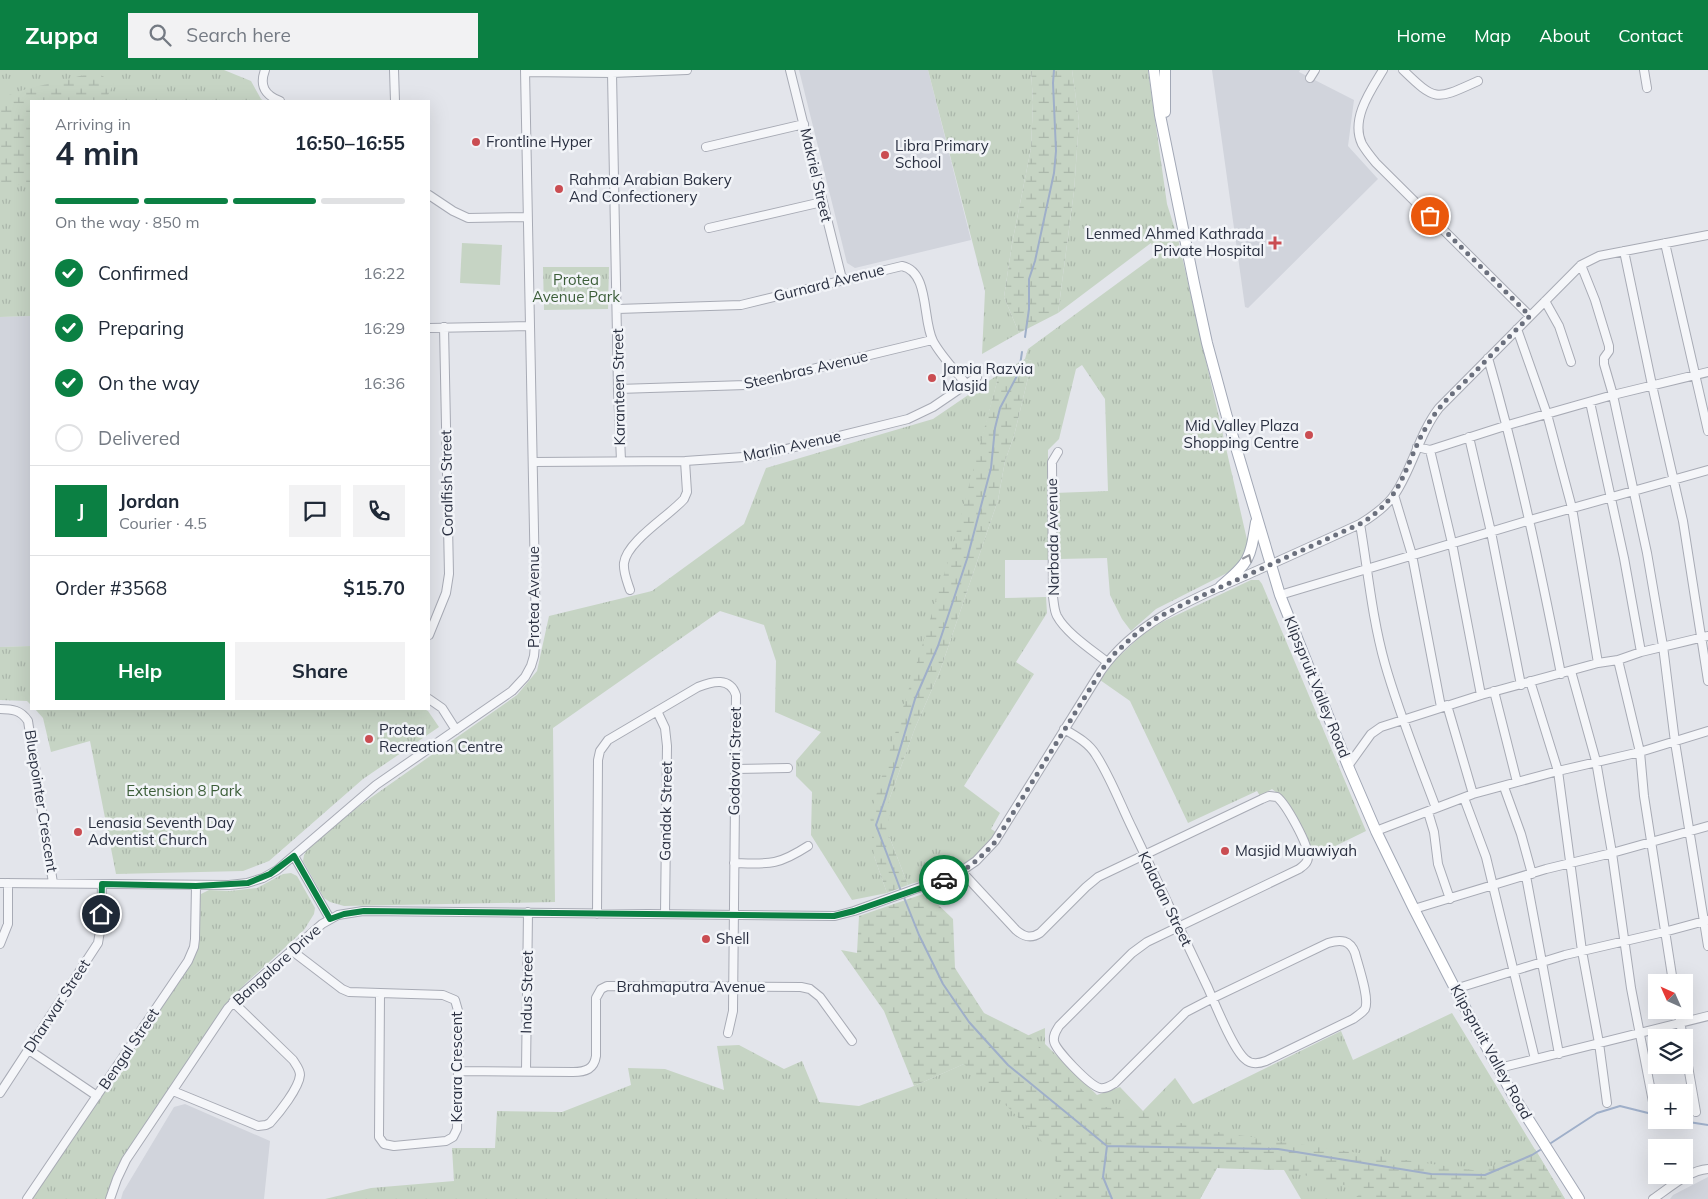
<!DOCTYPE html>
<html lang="en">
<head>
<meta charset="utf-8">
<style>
	:root { --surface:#fff; --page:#f2f2f3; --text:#1f2937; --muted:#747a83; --line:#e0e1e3; --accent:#0b8043 }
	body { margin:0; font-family:Mulish,sans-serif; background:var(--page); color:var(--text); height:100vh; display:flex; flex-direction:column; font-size:19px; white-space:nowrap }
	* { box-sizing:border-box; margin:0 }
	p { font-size:16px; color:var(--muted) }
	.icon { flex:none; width:28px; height:28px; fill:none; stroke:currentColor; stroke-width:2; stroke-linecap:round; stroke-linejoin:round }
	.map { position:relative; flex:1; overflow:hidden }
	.side { position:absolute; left:30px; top:30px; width:400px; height:610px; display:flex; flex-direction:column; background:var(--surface); border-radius:0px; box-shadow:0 5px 20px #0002 }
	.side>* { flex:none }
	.needle { width:32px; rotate:315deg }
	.tools { position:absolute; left:1648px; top:904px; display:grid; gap:10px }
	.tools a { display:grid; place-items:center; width:45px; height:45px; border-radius:0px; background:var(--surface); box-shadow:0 5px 20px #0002; font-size:25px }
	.pin { position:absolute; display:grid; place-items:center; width:42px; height:42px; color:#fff; margin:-21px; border:2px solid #fff; border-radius:50%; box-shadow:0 1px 5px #0007 }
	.courier { position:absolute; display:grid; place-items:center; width:50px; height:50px; margin:-25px; border:4px solid #0b8043; border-radius:50%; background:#fff; color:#222; box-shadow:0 1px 6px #0007 }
	.summary em { font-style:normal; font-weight:700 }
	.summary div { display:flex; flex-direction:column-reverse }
	.summary { display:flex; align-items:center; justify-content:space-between; height:85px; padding:0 25px }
	h1 { font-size:32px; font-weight:700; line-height:38px }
	.bar { display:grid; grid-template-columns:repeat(4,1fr); gap:8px 5px; align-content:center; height:60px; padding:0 25px }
	.bar i { height:6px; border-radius:4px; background:var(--line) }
	.bar .current { background:var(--accent) }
	.bar p { grid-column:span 4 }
	.line { display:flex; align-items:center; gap:12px; padding:0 25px; border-top:1px solid var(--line) }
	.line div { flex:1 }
	.round { display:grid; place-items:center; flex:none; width:52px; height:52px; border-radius:0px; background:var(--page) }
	ol { padding:0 25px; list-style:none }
	li { display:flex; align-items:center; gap:15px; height:55px }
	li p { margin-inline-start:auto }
	li .icon { padding:5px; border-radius:50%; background:var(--accent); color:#fff; stroke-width:4 }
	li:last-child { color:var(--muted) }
	li i { width:28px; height:28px; border:2px solid var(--line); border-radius:50% }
	.action { display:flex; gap:10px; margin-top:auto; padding:10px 25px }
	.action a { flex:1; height:58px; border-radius:0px; background:var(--accent); color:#fff; font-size:20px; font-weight:700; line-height:58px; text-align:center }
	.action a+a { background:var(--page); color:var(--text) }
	header { display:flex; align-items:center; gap:30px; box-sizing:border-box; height:70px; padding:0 25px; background:var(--accent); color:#fff }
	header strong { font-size:24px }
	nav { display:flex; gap:28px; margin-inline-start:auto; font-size:18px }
	.search { width:350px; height:45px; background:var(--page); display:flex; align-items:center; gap:12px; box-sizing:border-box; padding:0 18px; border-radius:0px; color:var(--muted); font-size:19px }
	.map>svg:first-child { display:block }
</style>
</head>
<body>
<header>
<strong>Zuppa</strong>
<div class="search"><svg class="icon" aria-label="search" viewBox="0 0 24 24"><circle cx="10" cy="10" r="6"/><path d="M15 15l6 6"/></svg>Search here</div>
<nav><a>Home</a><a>Map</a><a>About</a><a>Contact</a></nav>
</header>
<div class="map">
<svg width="1708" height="1129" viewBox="0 0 1708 1129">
	<defs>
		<pattern id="grass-tufts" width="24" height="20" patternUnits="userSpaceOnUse" patternTransform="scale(1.25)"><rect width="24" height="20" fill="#c6d4c4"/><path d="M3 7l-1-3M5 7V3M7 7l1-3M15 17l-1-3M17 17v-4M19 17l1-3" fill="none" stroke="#aab6aa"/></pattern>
		<pattern id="wetland-marsh" width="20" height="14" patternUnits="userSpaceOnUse" patternTransform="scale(1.25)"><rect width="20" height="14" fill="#c6d4c4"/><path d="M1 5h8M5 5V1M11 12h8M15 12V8" fill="none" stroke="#aab6aa"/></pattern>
	</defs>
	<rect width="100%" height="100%" fill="#e3e5eb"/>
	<!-- built -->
	<path fill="#d1d4dc" d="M799,0H928L971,170L855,198L847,193Z
		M1212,0H1300L1299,2L1354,30L1348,76L1378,109L1248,238L1245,237Z
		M31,246V576L0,577V247Z
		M185,1034L270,1071L264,1129H121L123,1122L174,1037Z
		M1708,1107V1129H1670L1673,1125Z"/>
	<!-- grass -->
	<path fill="url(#grass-tufts)" d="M0,0H224L251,11L261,29L264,31H31V246L0,247Z
		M928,0H1031L1033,32L1031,78L1012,174L1004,227L1019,263L982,284L985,221Z
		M1072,0H1148L1167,134L1178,169L1248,474V480L1233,500L1156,539L1131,561L1122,549L1110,525L1107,488L1059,489L1054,423L1108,421L1105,329L1082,295L1076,299L1059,369L1048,380V490H1005V528L1046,527L1047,543L1016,592L1034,604L964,716L1000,743L991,759L996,762C972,798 946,803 908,815L889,766V730L915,658L940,601L998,430L1005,391L1014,366L1032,291L1025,289L1028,279L1156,185L1151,173L1058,243L1074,121L1079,51Z
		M543,197H609L608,239L544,240Z
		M999,304L874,786L887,823L852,830L811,765L812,722L796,706V691L821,662L775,642L776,591L764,555L720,541L553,658L555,832L344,836L330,832L324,828L303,791L304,785L308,778L359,736L517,625L537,601L549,546L652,521L744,454L766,398L933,349Z
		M1251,510H1259L1262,514L1366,761L1315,786L1282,727L1272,719L1260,726L1257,721L1188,753L1130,631L1100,610L1115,590L1143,564L1162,552Z
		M31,576V635L27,631L0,630V577Z
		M35,639H424L428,641L439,657L363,709L269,791L243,801L116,804L90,671L51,682L43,648Z
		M291,803L297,806L315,838L314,844L304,860L246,913L226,935L116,1099L106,1129H32L193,890L198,875L199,840L200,826L201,824L209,820L230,821L257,818L283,804Z
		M1452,943L1565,1129H1301L1284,1100L1217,1098L1200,1129H325L371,1118L454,1111L452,1078H495L497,1041L562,1042L631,1015L628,998L665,999L724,1020L717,976L739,975L784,999L802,991L819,1032L859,1036L914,1016L1045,958V974L1097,1025L1120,1017L1143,1041L1175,1008L1193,1034L1341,961L1353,990Z"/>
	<!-- wetland -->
	<path fill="url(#wetland-marsh)" d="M1031,0H1072L1079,51L1074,121L1058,243L1019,263L1004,227L1012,174L1031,78L1033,32Z
		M96,2L114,13L105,31H31V113L0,117V28L23,20Z
		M1025,289L1032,291L1014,366L1005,391L998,430L940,601L915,658L889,730V766L908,815L887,823L874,786L870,745L953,475L999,304Z
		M926,823L953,849L955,898L984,943L1028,965L1098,1036L1143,1042L1168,1050L1218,1062L1479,1101L1535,1079L1565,1129H1354L1364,1120L1284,1100L1217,1098L1200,1129H1059L1063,1102L1040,1069L964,994L914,1016L884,941L841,880L857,883L859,846Z"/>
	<!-- garden -->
	<path fill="#c6d4c4" d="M462,173L502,175L500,215L460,213Z"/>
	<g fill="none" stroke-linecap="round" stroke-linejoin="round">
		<!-- stream -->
		<path stroke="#9fafc9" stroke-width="2" d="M1025,267L1029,239V209L1035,191L1054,103L1056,81L1053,13L1054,0
			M901,821L876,755L885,729L915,629L938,576L967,489L991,398L995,358L1000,338L1019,302L1022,282
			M903,825L919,865L943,914L969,952L1008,995L1107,1076L1278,1079L1431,1104L1485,1105L1532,1085L1540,1080
			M1676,1050L1708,1055
			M1551,1073L1597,1043L1620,1036L1656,1045
			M1107,1076L1103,1107L1112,1129"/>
		<defs>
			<path id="minor" d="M265,0C259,16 265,25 280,31
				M394,0L395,31
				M790,0L842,209
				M1383,0C1371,20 1350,49 1362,74C1366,81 1371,87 1376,93L1530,246
				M1403,0C1436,32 1436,30 1478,11
				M1644,0L1647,18
				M525,2L612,3L687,0
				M612,3L618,319L621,391
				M1310,8L1315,0
				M706,77L804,54
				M429,125L453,141L468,148L527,147
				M709,158L822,132
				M1665,173L1708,361
				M1624,181L1652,315L1683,451L1708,611
				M1581,195L1595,230L1609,276V281L1604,288V294L1613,325L1647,483L1663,576L1675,672L1708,876
				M1545,231L1559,256L1571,292
				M617,239L741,235L902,196C930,202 922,250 933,271C941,286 955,300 966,314
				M429,258L530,256
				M1517,259L1547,344L1572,438L1598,593
				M1488,288C1518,392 1540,497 1561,604
				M618,319L746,315L932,270
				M1590,332L1624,488L1641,582
				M1469,367L1491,462L1521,615
				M1417,377L1430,380L1452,473L1481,625
				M1430,380L1508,355L1613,325L1708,302
				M1058,382L1052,392L1053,527C1054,533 1054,540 1057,546C1066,563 1092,580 1107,592
				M533,392L685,391L758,386L908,349L933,337L977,307
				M1394,425L1412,485L1441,637
				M1360,454C1368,501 1372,548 1385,594C1399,643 1418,690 1436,738
				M630,520C627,511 623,502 624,493C627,471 669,446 684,429L687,422L685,391
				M1280,525L1530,450L1708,400
				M429,565L446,523L449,504L444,257
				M1618,590L1640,682L1644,726L1673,912
				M1571,601L1596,691L1612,783L1631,918L1654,1037
				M1530,611L1558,701L1582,881L1599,973L1607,1033
				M1494,621L1517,712
				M429,629L442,638L456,660
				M1447,635L1473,724
				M0,639C12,639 21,640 28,651L53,813
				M657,641L665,658L667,676L665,844
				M1348,696L1371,664L1381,657L1481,625L1598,593L1618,590L1641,582L1708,566
				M735,699L788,698
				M1504,717L1521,764L1532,804
				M1464,728L1486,787L1535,989
				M1428,742L1434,762L1438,794L1450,829
				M1376,761L1473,724L1558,701L1640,682L1708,661
				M294,786L330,849
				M734,793C769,794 777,796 808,776
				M962,802L1016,860C1024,867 1031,869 1040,863L1086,817L1098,807L1262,729L1269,726L1277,727C1286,734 1309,775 1308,787C1308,793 1303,796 1299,799L1147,872L1132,883L1059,956C1056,961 1053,965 1054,971C1055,980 1090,1016 1100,1018C1106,1019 1110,1016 1115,1013L1186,942L1213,928L1328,873C1341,869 1350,870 1355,883C1358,895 1370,929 1365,939C1362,943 1357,946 1353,949L1266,991C1258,994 1251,995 1245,989C1233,979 1215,934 1208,918C1183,866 1158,813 1133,760C1121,736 1111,708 1096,685C1089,673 1076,666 1064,659
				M1526,806L1559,984
				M0,813L229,815L247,813L263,808L277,800L376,715L512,621L525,607L531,596L534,586L536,563L525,0
				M1414,839L1546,799L1612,783L1708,756
				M597,844L598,690L600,681L608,670L698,617C713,611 730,607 736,625L733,941L728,963
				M0,874L8,854V813
				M291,880L342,919L349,922L443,925L455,930L459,944L457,1059L453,1067L446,1071L394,1076L384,1074L379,1067L380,924
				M1455,919L1565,885L1664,862L1708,850
				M1678,940L1683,968
				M1684,973L1696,1042
				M29,980L97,1026
				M1499,998L1708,946
				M458,1001L573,1002C586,1002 594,999 596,986V928L601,919L607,916L801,917L810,919L820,927L852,971
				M526,1001L528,842
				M173,1021L258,1056L266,1055L270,1053C279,1043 299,1018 300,1005C300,999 296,995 293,990L233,932
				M0,1023L98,873L101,855L102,814
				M27,1129L188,891L194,877L195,869L196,816
				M110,1129L117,1109L126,1090L228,938L243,923L322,854L338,845L363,841L835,846L854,841L957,804L976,791L995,771L1101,601C1137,549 1200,526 1256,501C1290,486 1325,470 1360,454C1373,446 1386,437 1395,424C1413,397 1419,364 1439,338L1581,195L1599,186L1708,165
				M1653,1129C1668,1119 1689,1100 1708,1099"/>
			<path id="major" d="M1154,0L1160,45L1194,213L1207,273L1227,347L1280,525L1348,696L1376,761L1414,839L1463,934L1513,1025L1579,1129
				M1165,0V42
				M1221,516C1250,492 1250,489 1256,452"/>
		</defs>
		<!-- minor casing -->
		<use href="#minor" stroke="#a8abb5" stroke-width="10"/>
		<!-- major casing -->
		<use href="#major" stroke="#a2a8b6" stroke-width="12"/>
		<!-- minor -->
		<use href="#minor" stroke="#f5f6f9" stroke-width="8"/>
		<!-- major -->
		<use href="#major" stroke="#fff" stroke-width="10"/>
	</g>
	<!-- one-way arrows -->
	<defs><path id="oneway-chevron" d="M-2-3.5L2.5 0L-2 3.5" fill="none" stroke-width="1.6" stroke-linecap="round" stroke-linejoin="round" transform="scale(1.25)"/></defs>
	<use stroke="#9598a0" href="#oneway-chevron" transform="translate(1248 488) rotate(-66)"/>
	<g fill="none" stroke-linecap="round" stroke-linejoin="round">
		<!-- done -->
		<path stroke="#6b707d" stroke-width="5" stroke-dasharray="0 9" d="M944,810C965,802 981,788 995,772L1101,601L1113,585L1138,562L1157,548L1188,532L1360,454C1409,425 1403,390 1432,348C1442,333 1457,319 1471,306C1490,286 1510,266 1530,246L1430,146"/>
		<!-- route -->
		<path stroke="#0b8043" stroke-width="6" d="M101,844L102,814L196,816L248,813L270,804L294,786L330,849L344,844L364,841L834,846L854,841L944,810"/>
	</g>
	<!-- markers -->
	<g fill="#ca4d52" stroke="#f2f4f8" stroke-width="2">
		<circle cx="476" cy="72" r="5"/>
		<circle cx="885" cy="85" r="5"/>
		<circle cx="559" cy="119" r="5"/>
		<path d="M1272.5 165.5h5v5h5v5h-5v5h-5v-5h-5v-5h5z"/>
		<circle cx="932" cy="308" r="5"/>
		<circle cx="1309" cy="365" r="5"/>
		<circle cx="369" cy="669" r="5"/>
		<circle cx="78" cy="762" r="5"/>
		<circle cx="1225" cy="781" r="5"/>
		<circle cx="706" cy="869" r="5"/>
	</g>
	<g text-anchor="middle" stroke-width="5" stroke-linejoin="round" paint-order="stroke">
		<!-- poi labels -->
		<g font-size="15" fill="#2b3142" stroke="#f2f4f8" text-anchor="start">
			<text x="486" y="77">Frontline Hyper</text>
			<text x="895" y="81">Libra Primary<tspan x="895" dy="17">School</tspan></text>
			<text x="569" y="115">Rahma Arabian Bakery<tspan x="569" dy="17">And Confectionery</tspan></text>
			<text x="1264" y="169" text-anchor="end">Lenmed Ahmed Kathrada<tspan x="1264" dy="17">Private Hospital</tspan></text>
			<text x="942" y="304">Jamia Razvia<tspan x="942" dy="17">Masjid</tspan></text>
			<text x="1299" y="361" text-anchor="end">Mid Valley Plaza<tspan x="1299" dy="17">Shopping Centre</tspan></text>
			<text x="379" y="665">Protea<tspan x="379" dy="17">Recreation Centre</tspan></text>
			<text x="88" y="758">Lenasia Seventh Day<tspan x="88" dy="17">Adventist Church</tspan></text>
			<text x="1235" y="786">Masjid Muawiyah</text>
			<text x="716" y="874">Shell</text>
		</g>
		<!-- street labels -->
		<g font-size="15" fill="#2b3142" stroke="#f2f4f8">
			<text transform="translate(816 105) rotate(77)" y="5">Makriel Street</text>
			<text transform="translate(829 213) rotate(-14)" y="5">Gurnard Avenue</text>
			<text transform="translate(806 300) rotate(-13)" y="5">Steenbras Avenue</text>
			<text transform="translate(619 317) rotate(-91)" y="5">Karanteen Street</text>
			<text transform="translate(792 376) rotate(-12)" y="5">Marlin Avenue</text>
			<text transform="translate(447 413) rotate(-91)" y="5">Coralfish Street</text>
			<text transform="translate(1053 467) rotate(-91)" y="5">Narbada Avenue</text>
			<text transform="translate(534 527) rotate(-90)" y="5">Protea Avenue</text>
			<text transform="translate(1317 617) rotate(68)" y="5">Klipspruit Valley Road</text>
			<text transform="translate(735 691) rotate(-89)" y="5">Godavari Street</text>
			<text transform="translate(41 731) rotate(81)" y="5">Bluepointer Crescent</text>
			<text transform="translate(666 741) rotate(-89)" y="5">Gandak Street</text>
			<text transform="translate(1165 829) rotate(64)" y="5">Kaladan Street</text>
			<text transform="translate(277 895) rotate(-42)" y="5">Bangalore Drive</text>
			<text x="691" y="922">Brahmaputra Avenue</text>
			<text transform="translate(527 922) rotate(-89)" y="5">Indus Street</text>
			<text transform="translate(57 936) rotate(-57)" y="5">Dharwar Street</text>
			<text transform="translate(129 979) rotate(-56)" y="5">Bengal Street</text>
			<text transform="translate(1491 982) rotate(61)" y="5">Klipspruit Valley Road</text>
			<text transform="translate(457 997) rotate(-90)" y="5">Kerara Crescent</text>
		</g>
		<!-- park labels -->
		<g font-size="15" fill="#3c5e39" stroke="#f2f4f8">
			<text x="576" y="215">Protea<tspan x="576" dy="17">Avenue Park</tspan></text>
			<text x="184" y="726">Extension 8 Park</text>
		</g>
	</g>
</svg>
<div class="tools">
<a><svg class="needle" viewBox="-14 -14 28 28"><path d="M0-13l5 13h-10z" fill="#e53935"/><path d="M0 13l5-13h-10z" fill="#747a83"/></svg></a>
<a><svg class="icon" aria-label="layers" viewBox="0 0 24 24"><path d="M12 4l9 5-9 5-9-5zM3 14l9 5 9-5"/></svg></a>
<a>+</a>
<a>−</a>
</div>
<div class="pin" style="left:1430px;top:146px;background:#ea580c"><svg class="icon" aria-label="bag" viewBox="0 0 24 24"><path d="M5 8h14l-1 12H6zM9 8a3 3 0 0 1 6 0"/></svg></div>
<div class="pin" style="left:101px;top:844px;background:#1f2937"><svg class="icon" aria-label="home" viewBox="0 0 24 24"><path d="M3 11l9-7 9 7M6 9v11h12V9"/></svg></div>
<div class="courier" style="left:944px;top:810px"><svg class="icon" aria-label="car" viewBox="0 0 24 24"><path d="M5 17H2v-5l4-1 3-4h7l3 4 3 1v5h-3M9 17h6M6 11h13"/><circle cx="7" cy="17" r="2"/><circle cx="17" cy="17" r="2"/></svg></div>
<section class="side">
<div class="summary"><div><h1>4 min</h1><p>Arriving in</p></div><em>16:50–16:55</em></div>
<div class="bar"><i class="current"></i><i class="current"></i><i class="current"></i><i></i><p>On the way · 850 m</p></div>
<ol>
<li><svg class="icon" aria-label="check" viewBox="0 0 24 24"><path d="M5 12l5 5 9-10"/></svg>Confirmed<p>16:22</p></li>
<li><svg class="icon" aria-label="check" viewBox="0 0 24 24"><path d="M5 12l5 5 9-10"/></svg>Preparing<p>16:29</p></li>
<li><svg class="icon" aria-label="check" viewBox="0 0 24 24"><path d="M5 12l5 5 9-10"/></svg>On the way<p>16:36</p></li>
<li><i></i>Delivered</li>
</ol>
<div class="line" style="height:90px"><b class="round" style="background:var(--accent);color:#fff">J</b><div><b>Jordan</b><p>Courier · 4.5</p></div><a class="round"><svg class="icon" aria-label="chat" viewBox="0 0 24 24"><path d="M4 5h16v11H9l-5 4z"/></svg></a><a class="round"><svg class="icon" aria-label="phone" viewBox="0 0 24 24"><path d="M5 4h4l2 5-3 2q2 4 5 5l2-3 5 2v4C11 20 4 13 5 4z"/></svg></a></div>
<div class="line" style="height:65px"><div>Order #3568</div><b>$15.70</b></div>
<div class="action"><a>Help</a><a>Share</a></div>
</section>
</div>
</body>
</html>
